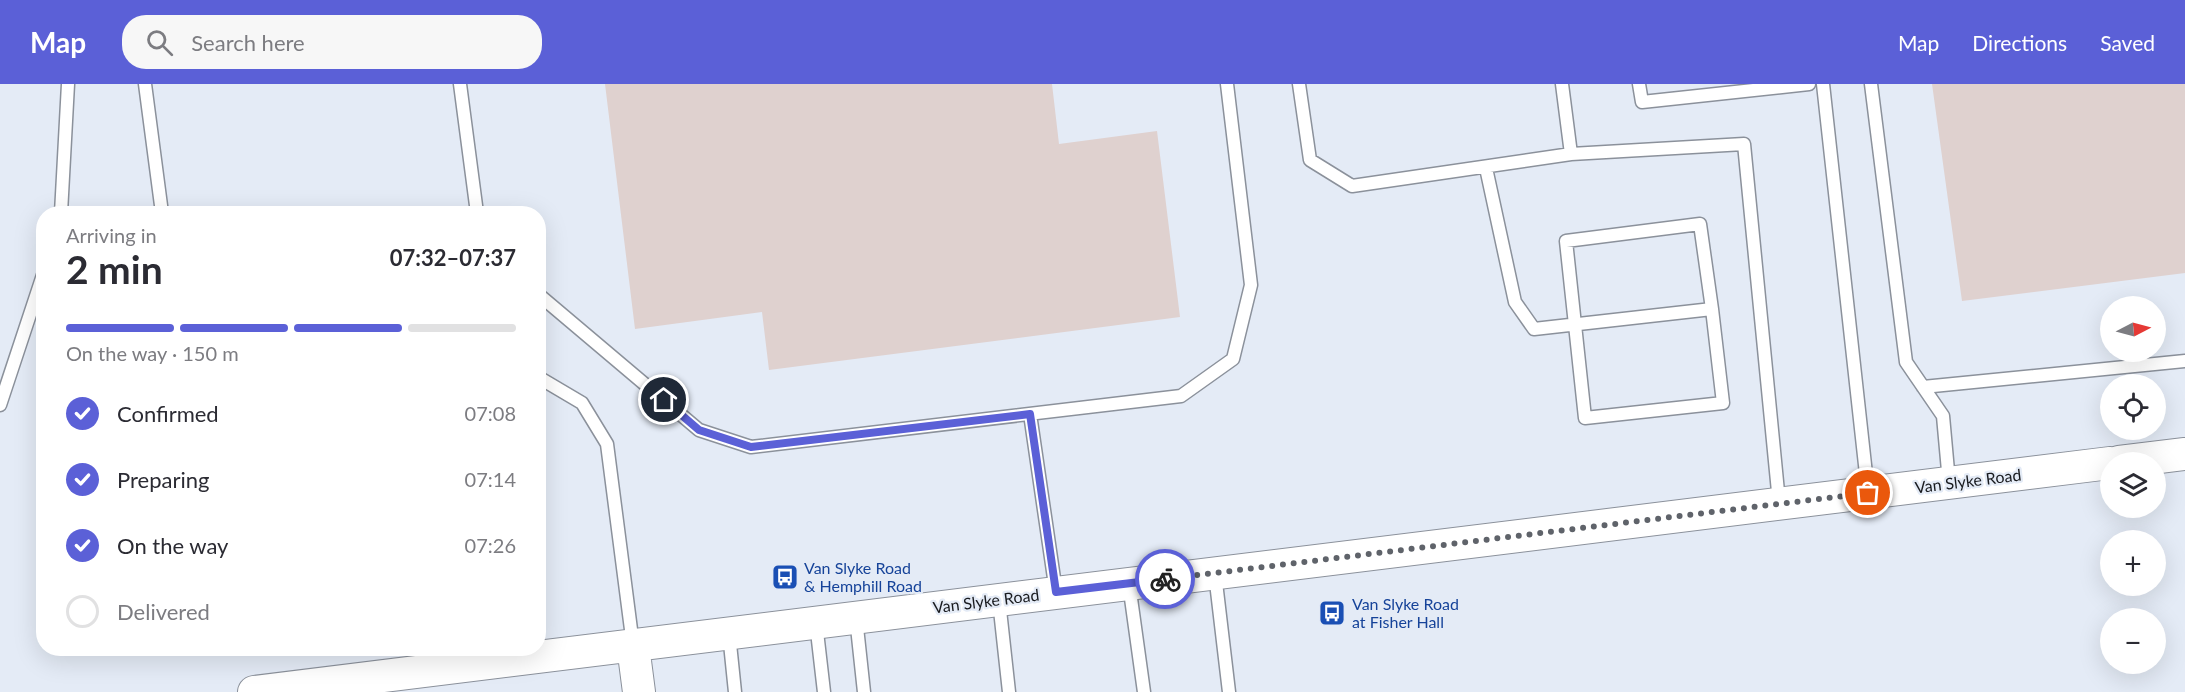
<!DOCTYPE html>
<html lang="en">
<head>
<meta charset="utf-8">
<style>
	:root { --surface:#fff; --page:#f7f7f7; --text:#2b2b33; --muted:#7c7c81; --line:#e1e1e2; --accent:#5b60d7 }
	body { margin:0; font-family:Lato,sans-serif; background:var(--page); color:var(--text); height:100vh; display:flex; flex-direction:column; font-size:22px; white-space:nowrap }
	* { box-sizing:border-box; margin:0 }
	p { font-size:20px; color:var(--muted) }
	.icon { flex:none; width:33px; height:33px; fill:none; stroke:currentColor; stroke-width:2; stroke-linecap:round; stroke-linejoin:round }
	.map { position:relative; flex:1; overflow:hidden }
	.panel { position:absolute; left:36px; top:122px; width:510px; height:450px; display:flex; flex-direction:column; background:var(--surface); border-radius:24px; box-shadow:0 6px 24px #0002 }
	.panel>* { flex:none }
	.needle { width:39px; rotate:84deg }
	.fabs { position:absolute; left:2100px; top:212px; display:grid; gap:12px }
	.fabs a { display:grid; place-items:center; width:66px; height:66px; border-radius:50%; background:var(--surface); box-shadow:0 6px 24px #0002; font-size:30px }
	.pin { position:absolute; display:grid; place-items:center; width:51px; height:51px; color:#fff; margin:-26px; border:3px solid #fff; border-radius:50%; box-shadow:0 2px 6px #0007 }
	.courier { position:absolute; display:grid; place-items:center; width:60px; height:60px; margin:-30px; border:4px solid #5b60d7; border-radius:50%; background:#fff; color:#222; box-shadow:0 2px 8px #0007 }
	.summary em { font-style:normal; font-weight:700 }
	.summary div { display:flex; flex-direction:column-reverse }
	.summary { display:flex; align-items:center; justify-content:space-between; height:102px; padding:0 30px }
	h1 { font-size:39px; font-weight:700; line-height:45px }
	.bar { display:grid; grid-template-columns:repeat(4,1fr); gap:9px 6px; align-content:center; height:72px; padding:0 30px }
	.bar i { height:8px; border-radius:4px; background:var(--line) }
	.bar .current { background:var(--accent) }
	.bar p { grid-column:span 4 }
	ol { padding:0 30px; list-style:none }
	li { display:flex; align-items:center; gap:18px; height:66px }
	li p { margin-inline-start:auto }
	li .icon { padding:6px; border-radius:50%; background:var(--accent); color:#fff; stroke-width:4 }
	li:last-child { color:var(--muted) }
	li i { width:33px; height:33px; border:3px solid var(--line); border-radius:50% }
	header { display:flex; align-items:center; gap:36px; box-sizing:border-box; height:84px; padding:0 30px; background:var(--accent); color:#fff }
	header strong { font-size:28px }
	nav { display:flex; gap:33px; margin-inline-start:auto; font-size:21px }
	.search { width:420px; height:54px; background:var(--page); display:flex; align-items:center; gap:15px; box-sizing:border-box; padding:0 21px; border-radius:24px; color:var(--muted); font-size:22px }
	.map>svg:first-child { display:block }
</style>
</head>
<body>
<header>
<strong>Map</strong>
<div class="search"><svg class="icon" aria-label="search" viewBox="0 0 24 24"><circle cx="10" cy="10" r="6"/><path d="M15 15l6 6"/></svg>Search here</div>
<nav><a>Map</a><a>Directions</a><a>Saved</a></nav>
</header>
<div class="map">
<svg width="2185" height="608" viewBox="0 0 2185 608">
	<rect width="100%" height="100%" fill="#e4ebf6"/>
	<!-- building -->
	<path fill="#dfd1cf" d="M605,0H1052L1059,60L1157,47L1180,233L769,286L762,228L635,245Z
		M1932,0H2185V189L1962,217Z"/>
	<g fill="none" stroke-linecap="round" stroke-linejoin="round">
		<defs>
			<path id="service" d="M145,0L162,129
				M460,0L477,129
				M1299,0L1310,76L1352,102L1571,70
				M1562,0L1571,70L1744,60L1779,418
				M1639,0L1642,18L1809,0
				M1823,0L1868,408
				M1871,0L1906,278L1943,332L1949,398
				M1486,84L1515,218L1534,245L1712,225L1723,319L1585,334L1566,157L1700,140L1712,225
				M61,129L68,0
				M538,210L699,346L751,363L1181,312L1233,275L1251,201L1227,0
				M538,293L582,319L607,360L633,561
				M1923,303L2185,277
				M0,321L44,188
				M1030,330L1056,508
				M1215,490L1229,608
				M1129,500L1144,608
				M999,517L1009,608
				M856,534L864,608
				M816,539L824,608
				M729,550L735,608"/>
			<path id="tertiary" d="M2119,378L2185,370
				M633,562L639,608
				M254,608L2110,379"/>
		</defs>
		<!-- service casing -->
		<use href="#service" stroke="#8b919b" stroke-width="15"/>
		<!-- tertiary casing -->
		<use href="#tertiary" stroke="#8b919b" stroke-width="34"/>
		<!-- service -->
		<use href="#service" stroke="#fff" stroke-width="12"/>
		<!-- tertiary -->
		<use href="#tertiary" stroke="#fff" stroke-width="32"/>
	</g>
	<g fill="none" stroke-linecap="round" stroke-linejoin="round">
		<!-- done -->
		<path stroke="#5f636a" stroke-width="6" stroke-dasharray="0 10.8" d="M1165,495L1868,409"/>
		<!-- route -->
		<path stroke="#5b60d7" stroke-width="8" d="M664,316L699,346L751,363L1030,330L1056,508L1165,495"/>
	</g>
	<!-- icons -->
	<defs>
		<symbol id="bus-square" viewBox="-11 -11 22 22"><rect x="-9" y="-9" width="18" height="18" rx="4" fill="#1a4fb4" stroke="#e4ebf6"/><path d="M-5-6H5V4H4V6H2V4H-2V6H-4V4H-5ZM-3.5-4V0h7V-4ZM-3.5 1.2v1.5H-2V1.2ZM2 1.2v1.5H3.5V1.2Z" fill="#fff"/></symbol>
	</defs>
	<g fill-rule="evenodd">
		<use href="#bus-square" x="770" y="478" width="30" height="30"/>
		<use href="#bus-square" x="1317" y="514" width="30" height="30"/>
	</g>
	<g text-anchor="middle" stroke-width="4.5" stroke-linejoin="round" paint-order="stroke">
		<!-- street labels -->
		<g font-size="16" fill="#181a1e" stroke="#e4ebf6">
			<text transform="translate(1968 397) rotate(-7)" y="6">Van Slyke Road</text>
			<text transform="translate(986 517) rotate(-7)" y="6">Van Slyke Road</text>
		</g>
		<!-- transit labels -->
		<g font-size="16" fill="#164399" stroke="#e4ebf6" text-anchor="start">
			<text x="804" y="490">Van Slyke Road<tspan x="804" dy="18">&amp; Hemphill Road</tspan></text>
			<text x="1352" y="526">Van Slyke Road<tspan x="1352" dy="18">at Fisher Hall</tspan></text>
		</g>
	</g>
</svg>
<div class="fabs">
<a><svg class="needle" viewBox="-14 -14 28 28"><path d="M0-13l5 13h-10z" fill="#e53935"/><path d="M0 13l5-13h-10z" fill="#7c7c81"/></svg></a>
<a><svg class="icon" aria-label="locate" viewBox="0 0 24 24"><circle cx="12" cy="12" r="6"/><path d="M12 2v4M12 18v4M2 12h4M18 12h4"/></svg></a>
<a><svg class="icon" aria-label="layers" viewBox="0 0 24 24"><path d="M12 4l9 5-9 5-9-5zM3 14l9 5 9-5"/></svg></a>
<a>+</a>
<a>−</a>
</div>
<div class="pin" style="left:1868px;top:409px;background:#ea580c"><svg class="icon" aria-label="bag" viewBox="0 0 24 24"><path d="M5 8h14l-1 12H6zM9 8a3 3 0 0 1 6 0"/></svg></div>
<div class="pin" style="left:664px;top:316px;background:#1f2937"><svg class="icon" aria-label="home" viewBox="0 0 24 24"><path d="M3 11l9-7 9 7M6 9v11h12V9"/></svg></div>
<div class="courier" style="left:1165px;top:495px"><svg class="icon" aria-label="bike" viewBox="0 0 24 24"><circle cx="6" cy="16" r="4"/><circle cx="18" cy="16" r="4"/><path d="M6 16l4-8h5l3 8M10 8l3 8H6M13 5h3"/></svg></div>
<section class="panel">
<div class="summary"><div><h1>2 min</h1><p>Arriving in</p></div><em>07:32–07:37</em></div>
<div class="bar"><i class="current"></i><i class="current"></i><i class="current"></i><i></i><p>On the way · 150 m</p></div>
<ol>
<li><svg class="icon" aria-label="check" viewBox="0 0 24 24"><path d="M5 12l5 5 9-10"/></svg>Confirmed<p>07:08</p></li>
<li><svg class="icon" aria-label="check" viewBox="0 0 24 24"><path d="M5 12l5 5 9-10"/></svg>Preparing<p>07:14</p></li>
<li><svg class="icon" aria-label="check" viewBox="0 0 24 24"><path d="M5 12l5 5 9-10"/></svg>On the way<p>07:26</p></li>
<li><i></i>Delivered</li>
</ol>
</section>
</div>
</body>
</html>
